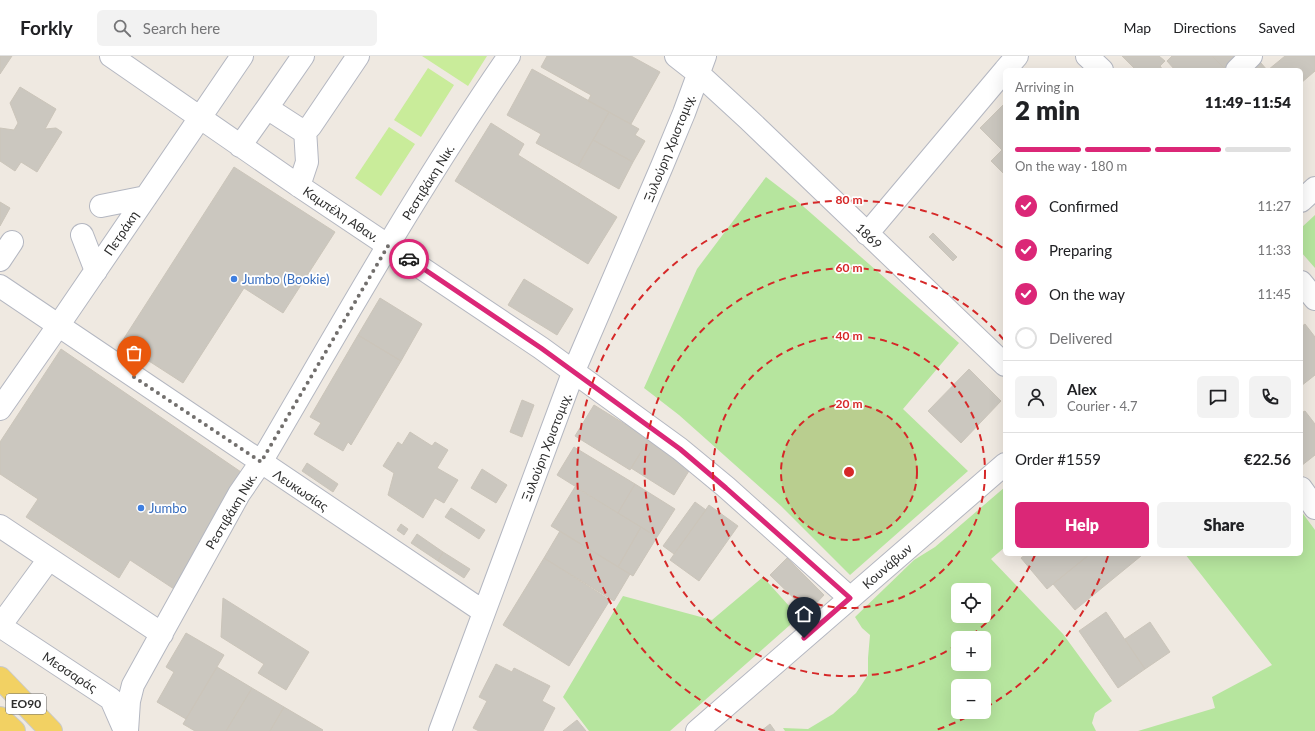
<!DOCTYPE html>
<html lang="en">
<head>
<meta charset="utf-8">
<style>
	:root { --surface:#fff; --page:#f2f2f2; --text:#202124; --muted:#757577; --line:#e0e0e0; --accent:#db2777 }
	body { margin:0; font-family:Lato,sans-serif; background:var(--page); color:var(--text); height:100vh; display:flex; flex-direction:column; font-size:15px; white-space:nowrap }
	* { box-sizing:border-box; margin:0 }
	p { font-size:13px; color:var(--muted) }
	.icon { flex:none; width:22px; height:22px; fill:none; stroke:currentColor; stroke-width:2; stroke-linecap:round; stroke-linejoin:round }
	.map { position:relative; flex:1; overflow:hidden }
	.sheet { position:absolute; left:1003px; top:12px; width:300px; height:488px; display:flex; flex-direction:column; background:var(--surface); border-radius:6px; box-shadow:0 4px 16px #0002 }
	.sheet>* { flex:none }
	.fabs { position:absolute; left:951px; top:527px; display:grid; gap:8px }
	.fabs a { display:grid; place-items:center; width:40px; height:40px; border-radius:6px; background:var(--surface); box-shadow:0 4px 16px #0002; font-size:20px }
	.pin { position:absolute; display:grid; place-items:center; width:34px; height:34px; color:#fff; margin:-41px -17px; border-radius:50% 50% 50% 0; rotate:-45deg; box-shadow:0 0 4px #0007 }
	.pin .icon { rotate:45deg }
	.courier { position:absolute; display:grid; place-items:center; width:40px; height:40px; margin:-20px; border:3px solid #db2777; border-radius:50%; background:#fff; color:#222; box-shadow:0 1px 5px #0007 }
	.summary em { font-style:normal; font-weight:800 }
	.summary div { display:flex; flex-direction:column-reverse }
	.summary { display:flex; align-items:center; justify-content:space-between; height:68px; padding:0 12px }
	h1 { font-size:26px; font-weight:800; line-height:30px }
	.bar { display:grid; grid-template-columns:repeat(4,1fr); gap:6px 4px; align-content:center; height:48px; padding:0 12px }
	.bar i { height:5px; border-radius:3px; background:var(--line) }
	.bar .active { background:var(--accent) }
	.bar p { grid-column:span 4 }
	.line { display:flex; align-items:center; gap:10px; padding:0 12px; border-top:1px solid var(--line) }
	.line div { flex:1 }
	.round { display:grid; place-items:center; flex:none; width:42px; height:42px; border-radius:6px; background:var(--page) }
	ol { padding:0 12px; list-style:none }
	li { display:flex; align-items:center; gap:12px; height:44px }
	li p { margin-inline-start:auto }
	li .icon { padding:4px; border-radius:50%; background:var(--accent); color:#fff; stroke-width:4 }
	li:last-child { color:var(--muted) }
	li i { width:22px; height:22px; border:2px solid var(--line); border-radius:50% }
	.cta { display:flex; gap:8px; margin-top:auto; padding:8px 12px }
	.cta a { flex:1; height:46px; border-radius:6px; background:var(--accent); color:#fff; font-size:16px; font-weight:800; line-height:46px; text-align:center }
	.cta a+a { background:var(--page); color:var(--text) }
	header { display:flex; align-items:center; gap:24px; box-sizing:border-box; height:56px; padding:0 20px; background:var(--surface); border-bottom:1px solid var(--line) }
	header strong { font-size:19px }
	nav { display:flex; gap:22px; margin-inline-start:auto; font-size:14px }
	.search { width:280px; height:36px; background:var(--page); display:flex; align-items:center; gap:10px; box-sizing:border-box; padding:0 14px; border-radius:6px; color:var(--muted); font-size:15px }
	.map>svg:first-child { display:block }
</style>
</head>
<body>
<header>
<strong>Forkly</strong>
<div class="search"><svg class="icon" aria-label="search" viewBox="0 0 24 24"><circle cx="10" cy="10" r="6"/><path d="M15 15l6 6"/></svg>Search here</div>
<nav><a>Map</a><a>Directions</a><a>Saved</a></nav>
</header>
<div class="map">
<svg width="1315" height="675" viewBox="0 0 1315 675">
	<rect width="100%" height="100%" fill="#efe9e1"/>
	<!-- green -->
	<path fill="#b6e59e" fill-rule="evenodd" d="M766,121L796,144L959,287L903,353L968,415L850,519L781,450L679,359L644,332L697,213Z
		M1315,159V212L1301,196V172Z
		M1005,431V491L991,503L1063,578L1112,645L1095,657L1092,667L1096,675H785L783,672L808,673L833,658L856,637L868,619V602L870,579L862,572L855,561L914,504L935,491ZM958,534H984V560H958ZM958,582H984V608H958ZM958,630H984V656H958Z
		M1301,455L1315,474V675H1138L1215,652L1212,641L1272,609L1185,498H1301Z
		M763,521L799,561L670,675H589L563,641L623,540L712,564Z"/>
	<!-- pitch -->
	<path fill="#c9ec9a" d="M422,0H487L468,30Z
		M428,12L454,29L421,81L394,64Z
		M389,71L415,88L381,140L355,122Z"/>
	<!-- building -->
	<path fill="#cbc7bf" stroke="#cbc5ba" d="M0,0H12L0,18Z
		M547,0H631L660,16L631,68L588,45L591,39L541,11Z
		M1122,0H1159L1165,5L1160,10L1163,14H1136Z
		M1172,0H1212L1224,12L1222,14H1175L1167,5Z
		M1212,0H1237L1224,12Z
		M1285,0H1315V15L1301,27V14H1268Z
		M1261,7L1267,14H1252Z
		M532,13L609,56L578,110L536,87L541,78L507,59Z
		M20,31L56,53L45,73L56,72L62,76L37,116L21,106L15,115L0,105V72L14,74L18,67L10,47Z
		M1005,47V119L991,105L1002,94L980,72Z
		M609,56L639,73L635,79L645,85L633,106L593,84Z
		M491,67L524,88L518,99L617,161L588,208L455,125Z
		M593,84L633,106L619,133L578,110Z
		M234,111L335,176L283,257L244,232L183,327L121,287Z
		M0,146L10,152L0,170Z
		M933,177L957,201L953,205L929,181Z
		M524,223L573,253L557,279L508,249Z
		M380,242L422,268L401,305L358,279Z
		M1305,268L1315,281V319L1301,330V271Z
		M358,279L401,305L351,389L348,386L343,395L314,378L321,367L310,361Z
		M61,293L241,416L174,533L130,504L119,522L26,461L38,443L0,418V386Z
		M969,313L1001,345L961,387L928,355Z
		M522,344L534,349L522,381L510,376Z
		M594,349L649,383L630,414L575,380Z
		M1305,355L1315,368V399L1301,410V357Z
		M410,376L432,390L435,386L448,394L437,412L458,424L444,447L435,442L423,462L388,439L394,417L383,410L398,386L402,389Z
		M649,383L692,410L674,439L631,412Z
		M574,391L635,428L618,457L557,419Z
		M307,407L338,428L333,436L302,415Z
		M482,413L507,429L496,447L471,432Z
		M635,428L675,453L657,481L618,457Z
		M575,431L641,471L618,511L551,470Z
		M695,446L706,454L674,498L663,490Z
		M709,449L738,470L699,525L670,504Z
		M451,452L485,474L479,483L445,461Z
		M401,468L408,473L404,479L397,474Z
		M641,471L657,481L633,520L618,511Z
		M560,475L630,518L614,545L544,502Z
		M417,478L443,496L438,505L411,487Z
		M443,496L470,513L464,522L438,505Z
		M1026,498H1090L1047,533L1021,502Z
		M1090,498H1139L1141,500L1075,554L1053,528Z
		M544,502L610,544L569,610L503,569Z
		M787,502L824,539L808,556L770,519Z
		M223,542L309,596L286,634L258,617L264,608L221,581Z
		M1106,556L1145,613L1118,632L1079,575Z
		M1150,566L1170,596L1145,613L1125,583Z
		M186,577L224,599L186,663L157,646L174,616L166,611Z
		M496,608L512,616L514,612L550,630L542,645L555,652L543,675H479L473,672L487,645L479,641Z
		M217,611L252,632L226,675H195L183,668Z
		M252,632L284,651L270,675H226Z
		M284,651L323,674L322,675H270Z
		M577,664L586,675H563Z
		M770,668L775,675H761Z"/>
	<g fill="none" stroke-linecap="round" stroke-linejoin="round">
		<defs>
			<path id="minor" d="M111,0L299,130L541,292L680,393L726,431L850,542
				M676,0L699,18L748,63L1005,309
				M1087,0L1102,14
				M1005,14L1017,0
				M1237,14L1251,0
				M267,52L301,74L310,71L358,0
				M240,90L267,52L303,0
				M299,130L307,106L305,73
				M1301,145L1315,132
				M101,150L146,141
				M867,178L1005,14
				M82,179L96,215
				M0,204L12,186
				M1301,226L1315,243
				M0,230L484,556
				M0,353L58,270L242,0
				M1301,432L1315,452
				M0,470L162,578
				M0,570L111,643L125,675
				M0,570L49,503
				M127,675L129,645L133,629L239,438L261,406C341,270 419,130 509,0
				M440,675L573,317L662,110L684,57L705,0
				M697,675L1005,408"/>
			<path id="major" d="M0,622L51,675
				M0,662L14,675"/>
		</defs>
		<!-- minor casing -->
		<use href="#minor" stroke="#b4b7c1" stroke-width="24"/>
		<!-- major casing -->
		<use href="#major" stroke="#c9c9c9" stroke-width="24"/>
		<!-- minor -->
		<use href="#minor" stroke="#fff" stroke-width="22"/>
		<!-- major -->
		<use href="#major" stroke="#f2d163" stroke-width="22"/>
	</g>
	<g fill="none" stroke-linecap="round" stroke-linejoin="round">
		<!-- done -->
		<path stroke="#726f6d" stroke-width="4" stroke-dasharray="0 7.2" d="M134,321L261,406L388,190L409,203"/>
		<!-- route -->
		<path stroke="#db2777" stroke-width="5" d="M409,203L541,292L680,393L726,432L850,542L804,582"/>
	</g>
	<!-- distance rings -->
	<circle cx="849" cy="416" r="68" fill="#d62828" fill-opacity=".12"/>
	<g fill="none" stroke="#d62828" stroke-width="2" stroke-dasharray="7 5">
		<circle cx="849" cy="416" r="68"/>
		<circle cx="849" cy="416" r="136"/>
		<path d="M1035 499A204 204 0 0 1 969 581M957 589A204 204 0 1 1 1004 284"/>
		<path d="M1108 500A272 272 0 0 1 985 652M977 656A272 272 0 0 1 933 675M765 675A272 272 0 1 1 1003 192"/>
	</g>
	<!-- markers -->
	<g fill="#3f7fe0" stroke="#fff" stroke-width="1.5">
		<circle cx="234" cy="223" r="4"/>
		<circle cx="141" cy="452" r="4"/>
	</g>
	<g text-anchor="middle" stroke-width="3.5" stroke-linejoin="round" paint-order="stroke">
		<!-- shield labels -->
		<rect fill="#fff" stroke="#6d6d6d" stroke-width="1" x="6" y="638" width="40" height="20" rx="3"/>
		<g font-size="12" font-weight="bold" fill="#2e2e2e">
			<text x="26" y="652">ΕΟ90</text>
		</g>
		<!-- street labels -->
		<g font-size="13" fill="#2e2e2e" stroke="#fff">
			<text transform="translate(669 92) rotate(-68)" y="5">Ξυλούρη Χριστομιχ.</text>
			<text transform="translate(428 126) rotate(-58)" y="5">Ρεστιβάκη Νικ.</text>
			<text transform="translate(341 158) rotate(34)" y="5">Καμπέλη Αθαν.</text>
			<text transform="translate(121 177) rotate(-56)" y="5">Πετράκη</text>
			<text transform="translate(869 180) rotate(44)" y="5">1869</text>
			<text transform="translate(546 391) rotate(-69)" y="5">Ξυλούρη Χριστομιχ.</text>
			<text transform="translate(301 434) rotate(34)" y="5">Λευκωσίας</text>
			<text transform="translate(231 455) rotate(-59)" y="5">Ρεστιβάκη Νικ.</text>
			<text transform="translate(887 510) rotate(-41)" y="5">Κουνάβων</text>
			<text transform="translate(70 616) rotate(33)" y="5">Μεσσαράς</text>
		</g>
		<!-- shop labels -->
		<g font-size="13" fill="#366cbe" stroke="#fff" text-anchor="start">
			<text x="242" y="228">Jumbo (Bookie)</text>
			<text x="149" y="457">Jumbo</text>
		</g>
	</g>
	<circle cx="849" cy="416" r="6" fill="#d62828" stroke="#fff" stroke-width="2"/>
	<g font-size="12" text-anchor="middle" font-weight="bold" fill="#d62828" stroke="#fff" stroke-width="3.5" stroke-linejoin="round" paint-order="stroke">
		<text x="849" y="148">80 m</text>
		<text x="849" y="216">60 m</text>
		<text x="849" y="284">40 m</text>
		<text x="849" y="352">20 m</text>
	</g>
</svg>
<div class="fabs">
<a><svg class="icon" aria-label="locate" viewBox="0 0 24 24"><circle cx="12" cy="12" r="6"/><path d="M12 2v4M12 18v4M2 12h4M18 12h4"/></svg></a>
<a>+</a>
<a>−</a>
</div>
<div class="pin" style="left:134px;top:321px;background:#ea580c"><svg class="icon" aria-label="bag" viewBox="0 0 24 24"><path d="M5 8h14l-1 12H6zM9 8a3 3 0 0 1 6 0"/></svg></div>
<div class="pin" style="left:804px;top:582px;background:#1f2937"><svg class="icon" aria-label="home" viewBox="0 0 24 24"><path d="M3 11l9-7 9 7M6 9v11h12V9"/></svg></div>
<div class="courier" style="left:409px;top:203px"><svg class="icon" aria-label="car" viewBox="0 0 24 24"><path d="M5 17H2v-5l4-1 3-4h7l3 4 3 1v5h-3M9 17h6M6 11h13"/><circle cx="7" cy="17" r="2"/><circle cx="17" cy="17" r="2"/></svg></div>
<section class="sheet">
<div class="summary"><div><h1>2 min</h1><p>Arriving in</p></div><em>11:49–11:54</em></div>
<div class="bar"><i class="active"></i><i class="active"></i><i class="active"></i><i></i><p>On the way · 180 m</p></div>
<ol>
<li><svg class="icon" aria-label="check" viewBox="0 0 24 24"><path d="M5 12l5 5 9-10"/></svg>Confirmed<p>11:27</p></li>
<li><svg class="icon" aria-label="check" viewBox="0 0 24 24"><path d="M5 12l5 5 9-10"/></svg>Preparing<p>11:33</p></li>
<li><svg class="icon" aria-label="check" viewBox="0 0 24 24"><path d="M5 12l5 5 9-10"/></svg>On the way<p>11:45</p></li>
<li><i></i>Delivered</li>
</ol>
<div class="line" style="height:72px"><a class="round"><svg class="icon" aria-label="person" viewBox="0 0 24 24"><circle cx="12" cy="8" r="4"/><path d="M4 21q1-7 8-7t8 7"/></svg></a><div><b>Alex</b><p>Courier · 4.7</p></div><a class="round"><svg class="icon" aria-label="chat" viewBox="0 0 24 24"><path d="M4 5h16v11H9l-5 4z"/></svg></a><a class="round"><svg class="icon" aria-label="phone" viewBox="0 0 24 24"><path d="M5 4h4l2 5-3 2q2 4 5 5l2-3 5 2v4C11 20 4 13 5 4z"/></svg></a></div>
<div class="line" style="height:52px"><div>Order #1559</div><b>€22.56</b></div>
<div class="cta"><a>Help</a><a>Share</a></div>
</section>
</div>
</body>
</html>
